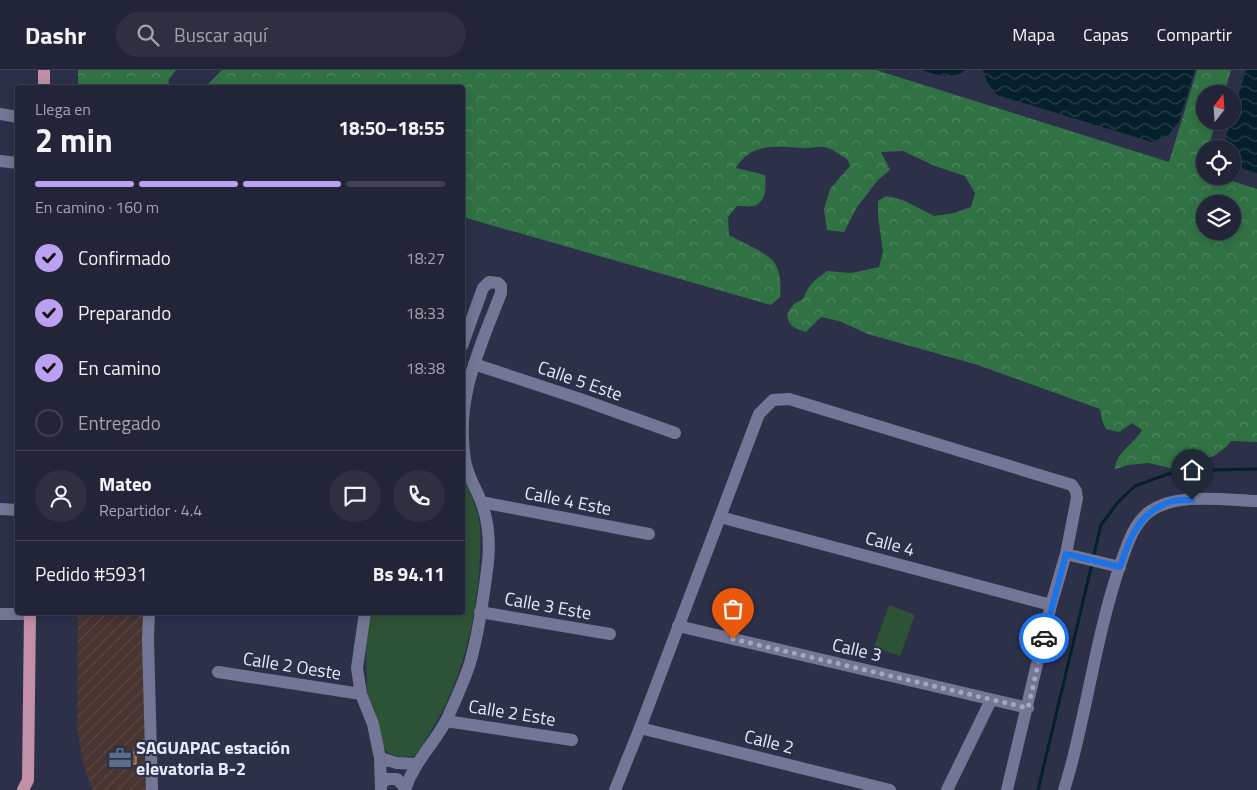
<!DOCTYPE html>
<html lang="es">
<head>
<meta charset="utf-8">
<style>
	:root { --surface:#222437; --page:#2e3042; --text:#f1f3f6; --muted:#a2a4ad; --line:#3f4152; --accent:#bca0f2 }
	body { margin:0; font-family:"Titillium Web",sans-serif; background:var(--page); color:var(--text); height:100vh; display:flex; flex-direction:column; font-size:19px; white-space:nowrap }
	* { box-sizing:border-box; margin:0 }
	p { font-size:16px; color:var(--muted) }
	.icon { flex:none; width:28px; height:28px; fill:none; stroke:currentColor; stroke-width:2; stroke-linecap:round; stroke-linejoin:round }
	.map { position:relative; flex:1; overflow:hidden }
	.panel { position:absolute; left:15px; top:15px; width:450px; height:530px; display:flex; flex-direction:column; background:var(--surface); border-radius:5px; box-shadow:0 2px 12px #0003,0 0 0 1px var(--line) }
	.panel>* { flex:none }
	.needle { width:32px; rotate:17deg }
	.controls { position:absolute; left:1196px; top:15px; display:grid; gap:10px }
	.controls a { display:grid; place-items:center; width:45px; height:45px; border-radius:50%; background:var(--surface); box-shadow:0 2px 12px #0003,0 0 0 1px var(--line); font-size:25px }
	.pin { position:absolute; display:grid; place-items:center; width:42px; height:42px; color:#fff; margin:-51px -21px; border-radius:50% 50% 50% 0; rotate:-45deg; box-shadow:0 0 5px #0007 }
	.pin .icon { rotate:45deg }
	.courier { position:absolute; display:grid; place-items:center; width:50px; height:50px; margin:-25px; border:4px solid #1a73e8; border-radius:50%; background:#fff; color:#222; box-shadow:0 1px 6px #0007 }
	.headline em { font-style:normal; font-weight:700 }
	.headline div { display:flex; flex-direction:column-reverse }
	.headline { display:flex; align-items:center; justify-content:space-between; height:85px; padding:0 20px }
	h1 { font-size:32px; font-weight:700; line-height:38px }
	.bar { display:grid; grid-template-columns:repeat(4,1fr); gap:8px 5px; align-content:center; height:60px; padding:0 20px }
	.bar i { height:6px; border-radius:4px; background:var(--line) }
	.bar .selected { background:var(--accent) }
	.bar p { grid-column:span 4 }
	.line { display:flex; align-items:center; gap:12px; padding:0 20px; border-top:1px solid var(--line) }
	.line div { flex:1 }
	.round { display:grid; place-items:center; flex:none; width:52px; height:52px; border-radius:26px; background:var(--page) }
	ol { padding:0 20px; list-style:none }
	li { display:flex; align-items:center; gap:15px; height:55px }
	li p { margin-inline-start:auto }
	li .icon { padding:5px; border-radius:50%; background:var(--accent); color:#111; stroke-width:4 }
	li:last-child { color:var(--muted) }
	li i { width:28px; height:28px; border:2px solid var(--line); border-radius:50% }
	header { display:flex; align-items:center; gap:30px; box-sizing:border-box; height:70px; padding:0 25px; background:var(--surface); border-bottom:1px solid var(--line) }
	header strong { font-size:24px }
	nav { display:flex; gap:28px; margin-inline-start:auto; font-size:18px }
	.search { width:350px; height:45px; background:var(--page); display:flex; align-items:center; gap:12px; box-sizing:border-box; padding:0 18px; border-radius:28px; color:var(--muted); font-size:19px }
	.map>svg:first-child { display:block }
</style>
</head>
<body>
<header>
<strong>Dashr</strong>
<div class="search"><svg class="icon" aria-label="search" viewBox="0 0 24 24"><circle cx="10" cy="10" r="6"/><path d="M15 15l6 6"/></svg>Buscar aquí</div>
<nav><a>Mapa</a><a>Capas</a><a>Compartir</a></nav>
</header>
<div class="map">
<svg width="1257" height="720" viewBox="0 0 1257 720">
	<defs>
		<pattern id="industrial-furrows" width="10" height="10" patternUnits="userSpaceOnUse" patternTransform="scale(1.25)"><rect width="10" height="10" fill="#483430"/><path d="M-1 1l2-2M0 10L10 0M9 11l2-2" fill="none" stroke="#5a4845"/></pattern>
		<pattern id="forest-crowns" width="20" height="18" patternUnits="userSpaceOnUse" patternTransform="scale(1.25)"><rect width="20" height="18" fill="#317245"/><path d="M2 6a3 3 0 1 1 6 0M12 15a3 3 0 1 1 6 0" fill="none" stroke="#4f8661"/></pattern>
		<pattern id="water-waves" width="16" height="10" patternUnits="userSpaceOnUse" patternTransform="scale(1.25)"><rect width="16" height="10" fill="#04212b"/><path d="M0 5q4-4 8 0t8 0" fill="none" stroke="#29414b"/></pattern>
	</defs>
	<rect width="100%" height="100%" fill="#2d3049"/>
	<!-- industrial -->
	<path fill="url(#industrial-furrows)" d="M78,543H144L150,720H92L83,693L77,657Z"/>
	<!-- forest -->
	<path fill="url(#forest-crowns)" fill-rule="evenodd" d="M78,0H176L169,9L168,17L78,18Z
		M222,0H876L1169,92L1197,0H1231L1224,24H1205V51H1216L1208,79H1205V88L1201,101L1205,102V106H1217L1257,119V372L1231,371L1227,376L1214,386L1171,398L1148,393L1128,395L1115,399C1116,382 1133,375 1142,360L1132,353L1119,362L1106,359L1102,350L1100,339L978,295L868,264L839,251L821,247L806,262C794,258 789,257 787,244L794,234L803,229C810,213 814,211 827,201L851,203L879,197L883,182L878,146V131L886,126L903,130L934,146L954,143L971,137L975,123L965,106L935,96L903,81L881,82L890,100L878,110L857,137L844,162L827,160L824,139L830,119L850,96L848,90C842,86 832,78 824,77C817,76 809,79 801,78C776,76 750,73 736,98L765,105C766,116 767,133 753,136C749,137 742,136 737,136L728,147L729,165C741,172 766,182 774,192C781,202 781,216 780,227L771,235L463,147L462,18L205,17ZM1205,134H1232V161H1205Z"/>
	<!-- green -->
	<path fill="#2d5337" d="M463,407C470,423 478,439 480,457C481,472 480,488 479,503C474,560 460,616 429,664C424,672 420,680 414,686L401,687L388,683L383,676L375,641L367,621L366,568L370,543L462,542Z
		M889,535L915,545L900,586L874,577Z"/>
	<!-- water -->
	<path fill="url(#water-waves)" d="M921,0H966C952,10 936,5 921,0Z
		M983,0H1195L1179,51L1168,66L1152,72L997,25L987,12Z
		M1246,0H1257V103C1241,98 1232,98 1232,79H1228L1226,66L1231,51H1232L1233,45Z"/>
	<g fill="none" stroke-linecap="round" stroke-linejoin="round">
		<!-- stream -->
		<path stroke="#04212b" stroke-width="3" d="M1093,488L1101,455L1118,432L1135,416L1168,404L1209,400L1257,399
			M1038,720L1092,494"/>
	</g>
	<!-- building -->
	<path fill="#715545" stroke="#b99a88" d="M111,682H136V694H111Z"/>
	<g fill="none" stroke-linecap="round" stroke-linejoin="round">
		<!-- minor -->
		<path stroke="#737795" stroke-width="12" d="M0,44L18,47
			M0,91L18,93
			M474,294L580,329L675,363
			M481,432L649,464
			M0,439L18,440
			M720,447L1051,535
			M1066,484L1120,497
			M149,542L148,569L152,720
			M365,542L357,598L361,624L373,654L380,688L381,720
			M480,542L610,564
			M0,544H30
			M678,556L1028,638
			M218,602L361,624
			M446,651L572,670
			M640,658L890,720
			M380,688L397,693L417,694
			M382,713L387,709H397L405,718
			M405,720C413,693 435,673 447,649C455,631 464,612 470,593C479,562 484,525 488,492C490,472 488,448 480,429C475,417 467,404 465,390C455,328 479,280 501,223V216L498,213L489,212L483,218L462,276
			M615,720L640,658L759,344L773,330L789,329L1072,415L1076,421L1077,428L1066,484L1051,535L1007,720
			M947,720L991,630
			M1064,720C1068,707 1072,693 1075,680C1090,619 1099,558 1119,498C1126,479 1132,455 1149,442C1176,422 1225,430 1257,431"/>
		<!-- major -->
		<path stroke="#c18fa6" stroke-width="12" d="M44,0V18
			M23,720L28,710L30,542"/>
	</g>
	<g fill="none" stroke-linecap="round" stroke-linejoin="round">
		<!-- done -->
		<path stroke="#a5a8bc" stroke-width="5" stroke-dasharray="0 9" d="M733,569L1028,638L1044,568"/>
		<!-- route -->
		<path stroke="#1a73e8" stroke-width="6" d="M1044,568L1066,484L1120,497C1129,469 1139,441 1172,431C1178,430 1185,430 1192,430"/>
	</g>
	<!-- icons -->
	<defs>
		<symbol id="office-bare" viewBox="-9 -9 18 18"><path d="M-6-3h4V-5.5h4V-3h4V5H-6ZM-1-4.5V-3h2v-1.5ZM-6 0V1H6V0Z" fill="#5c6f8a" stroke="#2d3049" stroke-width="2.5" paint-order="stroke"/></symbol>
	</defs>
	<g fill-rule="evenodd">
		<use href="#office-bare" x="104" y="672" width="32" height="32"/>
	</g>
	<g text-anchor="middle" stroke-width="4.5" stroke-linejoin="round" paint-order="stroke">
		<!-- street labels -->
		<g font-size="18" fill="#e6e9fa" stroke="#2d3049">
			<text transform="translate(580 311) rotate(19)" y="6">Calle 5 Este</text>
			<text transform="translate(568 431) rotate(11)" y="6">Calle 4 Este</text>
			<text transform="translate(890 474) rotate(15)" y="6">Calle 4</text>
			<text transform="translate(548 536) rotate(10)" y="6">Calle 3 Este</text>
			<text transform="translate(857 580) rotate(13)" y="6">Calle 3</text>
			<text transform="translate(292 596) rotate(9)" y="6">Calle 2 Oeste</text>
			<text transform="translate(512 643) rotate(9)" y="6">Calle 2 Este</text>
			<text transform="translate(769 672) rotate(14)" y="6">Calle 2</text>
		</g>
		<!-- poi labels -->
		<g font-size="18" font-weight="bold" fill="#e6e9fa" stroke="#2d3049" text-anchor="start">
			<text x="136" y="684">SAGUAPAC estación<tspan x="136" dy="21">elevatoria B-2</tspan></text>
		</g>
	</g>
</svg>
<div class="controls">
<a><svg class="needle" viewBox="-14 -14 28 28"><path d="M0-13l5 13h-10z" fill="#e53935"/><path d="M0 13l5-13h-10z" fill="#a2a4ad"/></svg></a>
<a><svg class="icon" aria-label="locate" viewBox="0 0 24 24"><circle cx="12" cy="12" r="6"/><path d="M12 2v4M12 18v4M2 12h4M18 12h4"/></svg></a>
<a><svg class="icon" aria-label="layers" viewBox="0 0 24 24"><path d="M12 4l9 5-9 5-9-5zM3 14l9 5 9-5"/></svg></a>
</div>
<div class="pin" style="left:733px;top:569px;background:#ea580c"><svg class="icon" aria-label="bag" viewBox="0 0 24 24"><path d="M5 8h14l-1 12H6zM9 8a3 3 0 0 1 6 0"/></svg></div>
<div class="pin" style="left:1192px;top:430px;background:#1f2937"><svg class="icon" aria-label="home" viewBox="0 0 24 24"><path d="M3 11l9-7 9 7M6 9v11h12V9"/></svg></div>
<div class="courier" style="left:1044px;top:568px"><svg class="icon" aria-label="car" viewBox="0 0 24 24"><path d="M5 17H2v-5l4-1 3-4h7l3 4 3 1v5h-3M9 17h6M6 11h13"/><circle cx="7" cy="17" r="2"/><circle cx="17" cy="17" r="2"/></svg></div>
<section class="panel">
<div class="headline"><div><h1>2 min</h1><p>Llega en</p></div><em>18:50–18:55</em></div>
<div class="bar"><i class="selected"></i><i class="selected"></i><i class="selected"></i><i></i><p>En camino · 160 m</p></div>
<ol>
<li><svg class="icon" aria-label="check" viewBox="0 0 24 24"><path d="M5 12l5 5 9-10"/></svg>Confirmado<p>18:27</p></li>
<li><svg class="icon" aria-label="check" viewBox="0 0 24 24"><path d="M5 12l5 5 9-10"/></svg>Preparando<p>18:33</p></li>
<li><svg class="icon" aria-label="check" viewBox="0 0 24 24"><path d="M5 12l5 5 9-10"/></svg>En camino<p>18:38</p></li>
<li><i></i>Entregado</li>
</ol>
<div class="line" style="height:90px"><a class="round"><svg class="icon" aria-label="person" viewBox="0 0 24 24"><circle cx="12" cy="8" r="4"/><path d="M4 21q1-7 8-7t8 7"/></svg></a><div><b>Mateo</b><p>Repartidor · 4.4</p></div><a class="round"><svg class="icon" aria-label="chat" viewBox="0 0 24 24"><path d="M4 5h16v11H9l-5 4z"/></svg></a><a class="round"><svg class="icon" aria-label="phone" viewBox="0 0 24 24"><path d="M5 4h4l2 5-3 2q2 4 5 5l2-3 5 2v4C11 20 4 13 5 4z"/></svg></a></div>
<div class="line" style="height:65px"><div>Pedido #5931</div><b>Bs 94.11</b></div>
</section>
</div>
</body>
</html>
